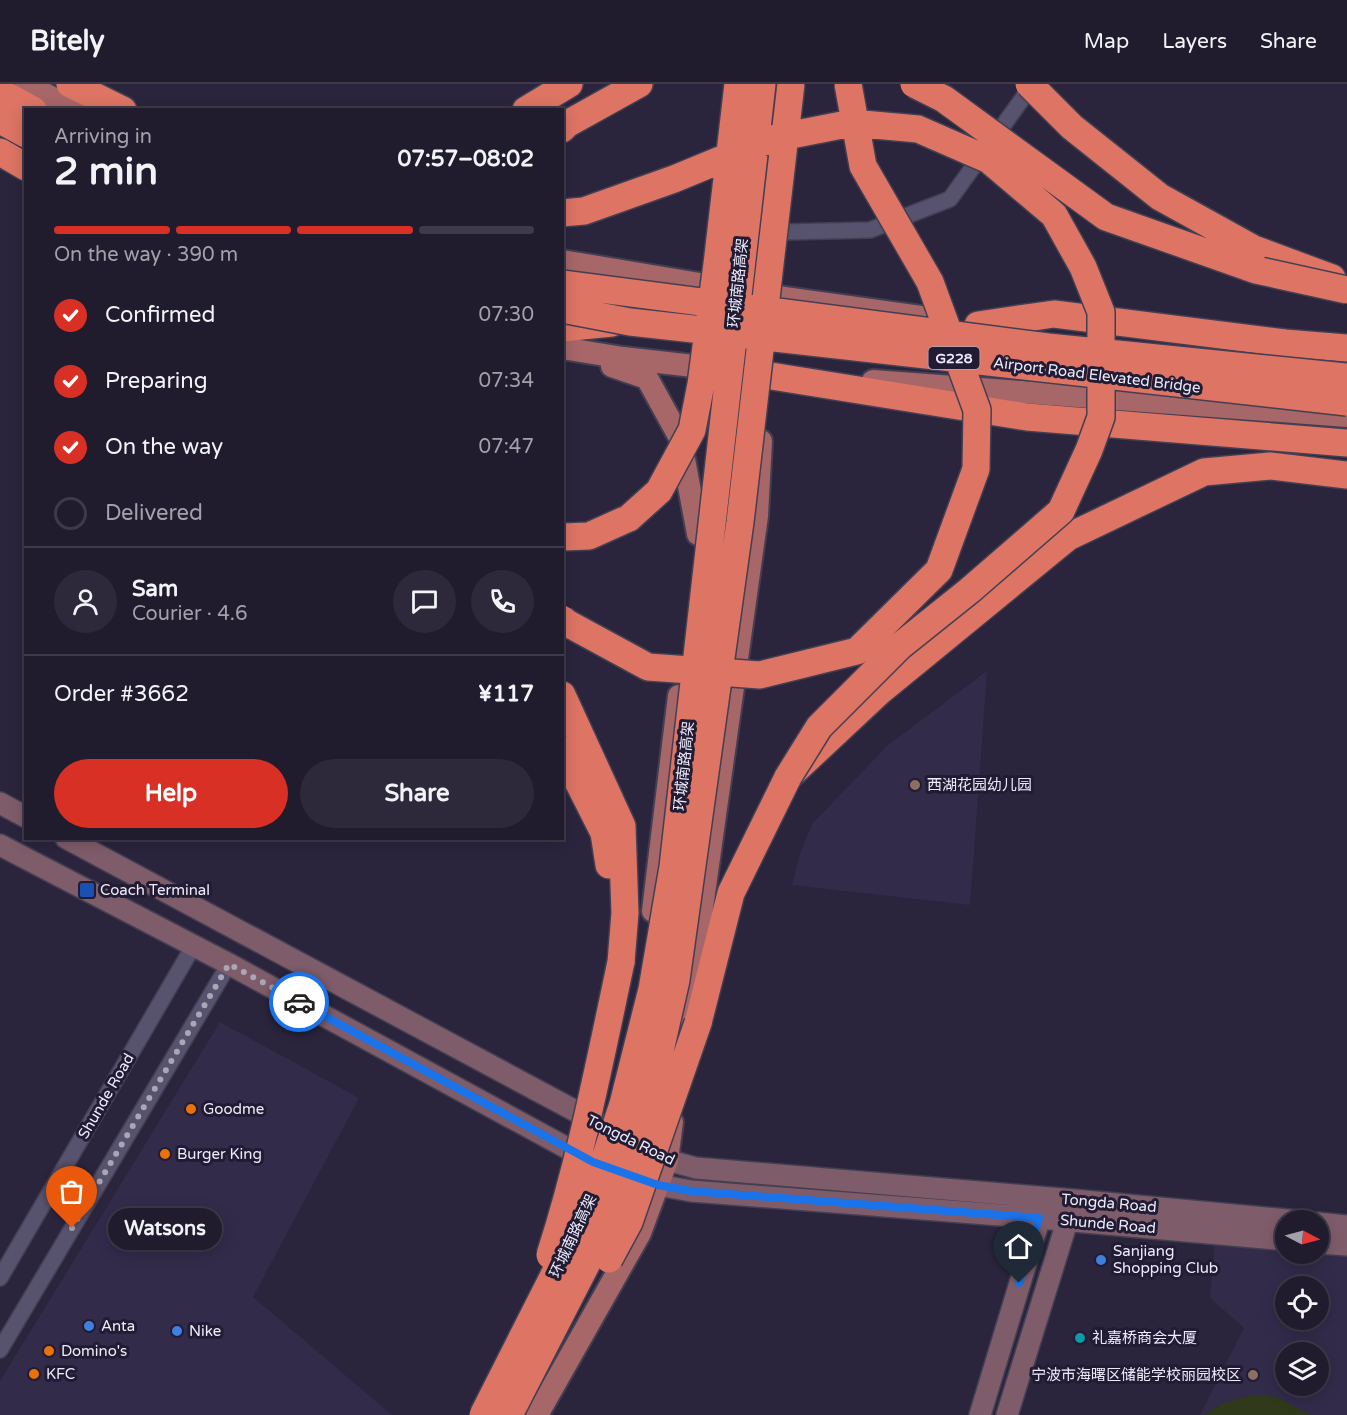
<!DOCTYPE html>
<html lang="en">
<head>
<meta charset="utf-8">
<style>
	:root { --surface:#201c2e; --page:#2d293a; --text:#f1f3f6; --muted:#a2a1aa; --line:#3d3a4a; --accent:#d93025 }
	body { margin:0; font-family:"Varela Round","Noto Sans SC",sans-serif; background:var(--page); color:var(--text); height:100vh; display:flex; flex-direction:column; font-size:22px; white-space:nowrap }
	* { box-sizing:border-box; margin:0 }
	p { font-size:20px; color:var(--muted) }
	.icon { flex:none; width:33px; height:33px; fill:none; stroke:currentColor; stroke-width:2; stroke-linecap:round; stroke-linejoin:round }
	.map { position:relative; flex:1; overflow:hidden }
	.details { position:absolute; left:24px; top:24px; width:540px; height:732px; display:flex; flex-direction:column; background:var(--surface); border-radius:0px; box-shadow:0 3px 15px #0003,0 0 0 2px var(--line) }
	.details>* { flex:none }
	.needle { width:39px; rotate:96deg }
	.tools { position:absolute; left:1275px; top:1126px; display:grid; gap:12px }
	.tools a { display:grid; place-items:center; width:54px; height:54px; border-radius:50%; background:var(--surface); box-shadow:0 3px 15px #0003,0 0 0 2px var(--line); font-size:30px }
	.pin { position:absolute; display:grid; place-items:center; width:51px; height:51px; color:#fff; margin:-62px -26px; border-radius:50% 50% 50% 0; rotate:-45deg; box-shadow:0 0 6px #0007 }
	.pin .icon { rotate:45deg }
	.courier { position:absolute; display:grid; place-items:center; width:60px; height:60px; margin:-30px; border:4px solid #1a73e8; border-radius:50%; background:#fff; color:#222; box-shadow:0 2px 8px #0007 }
	.bubble { position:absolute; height:42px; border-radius:21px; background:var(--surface); box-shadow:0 3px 15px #0003,0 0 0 2px var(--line); font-size:20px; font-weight:700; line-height:42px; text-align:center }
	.headline em { font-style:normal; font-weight:700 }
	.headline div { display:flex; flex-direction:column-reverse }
	.headline { display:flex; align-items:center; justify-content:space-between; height:102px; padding:0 30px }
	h1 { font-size:39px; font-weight:700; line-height:45px }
	.bar { display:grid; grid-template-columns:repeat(4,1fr); gap:9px 6px; align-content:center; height:72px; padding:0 30px }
	.bar i { height:8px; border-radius:4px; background:var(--line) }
	.bar .selected { background:var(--accent) }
	.bar p { grid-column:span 4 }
	.line { display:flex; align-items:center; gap:15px; padding:0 30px; border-top:2px solid var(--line) }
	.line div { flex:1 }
	.round { display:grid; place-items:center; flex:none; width:63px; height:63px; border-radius:32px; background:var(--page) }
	ol { padding:0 30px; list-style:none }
	li { display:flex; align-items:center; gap:18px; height:66px }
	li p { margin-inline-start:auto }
	li .icon { padding:6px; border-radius:50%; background:var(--accent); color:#fff; stroke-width:4 }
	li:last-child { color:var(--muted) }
	li i { width:33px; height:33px; border:3px solid var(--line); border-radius:50% }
	.button { display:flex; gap:12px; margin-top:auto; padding:12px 30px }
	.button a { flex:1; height:69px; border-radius:36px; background:var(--accent); color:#fff; font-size:24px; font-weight:700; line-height:69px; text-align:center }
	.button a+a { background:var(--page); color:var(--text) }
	header { display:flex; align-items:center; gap:36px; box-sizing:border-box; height:84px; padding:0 30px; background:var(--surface); border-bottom:2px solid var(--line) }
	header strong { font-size:28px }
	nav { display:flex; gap:33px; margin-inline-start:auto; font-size:21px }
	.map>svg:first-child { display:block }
</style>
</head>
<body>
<header>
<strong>Bitely</strong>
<nav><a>Map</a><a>Layers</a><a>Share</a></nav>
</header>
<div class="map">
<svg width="1347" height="1331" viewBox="0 0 1347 1331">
	<rect width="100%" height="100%" fill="#2a253d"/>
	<!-- built -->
	<path fill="#322b4a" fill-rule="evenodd" d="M987,587L970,821L792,801L800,770L812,740L888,661Z
		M220,938L359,1014L253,1213L392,1331H0V1297Z
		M1215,1158L1285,1165L1286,1170L1319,1169L1347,1171V1331H1200L1244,1244L1210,1214ZM1286,1203H1318V1236H1286ZM1286,1269H1318V1302H1286Z"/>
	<!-- green -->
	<path fill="#2e3a19" d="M1263,1311L1279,1314L1310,1331H1205C1222,1317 1242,1312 1263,1311Z"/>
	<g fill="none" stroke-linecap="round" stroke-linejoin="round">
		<defs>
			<path id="street" d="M785,148L870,146L950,115L1033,0
				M0,1194L194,861
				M0,1266L229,880"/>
			<path id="secondary" d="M0,719L26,733
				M66,754L667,1076L696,1084L1074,1116L1299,1137
				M0,761L229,880L589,1076
				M641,1095L658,1101L691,1107L1039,1134L1286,1156
				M1318,1139L1347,1142
				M1318,1159L1347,1161
				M980,1331L1043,1123
				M1007,1331L1071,1125"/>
			<path id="primary" d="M26,0L75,26
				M562,177L777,213L935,235
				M562,264L623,274L720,285
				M612,282L647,294L680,354L698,450
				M873,297L1347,332
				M653,827L679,612
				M684,952L757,432L761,357
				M537,1331L640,1149L667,1076L672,1038"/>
			<path id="highway" d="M70,0L123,26
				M0,8L33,26
				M526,26L569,0
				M0,36L26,50
				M562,45L567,40L639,0
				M0,68L26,83
				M1254,165L1332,194
				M978,241L1054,230L1285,259L1347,264
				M562,244L612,239
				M765,291L1027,333L1347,359
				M562,453L589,452L629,434
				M562,611L622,742L625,829L621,878
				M562,666L604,749L609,781
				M698,939L731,809L788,693L880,607L1068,453L1204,388L1270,382L1347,391"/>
		</defs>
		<!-- street casing -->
		<use href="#street" stroke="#433f53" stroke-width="18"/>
		<!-- secondary casing -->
		<use href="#secondary" stroke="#433f53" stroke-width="24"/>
		<!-- primary casing -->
		<use href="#primary" stroke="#433f53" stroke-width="26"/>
		<!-- highway casing -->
		<use href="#highway" stroke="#433f53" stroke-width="30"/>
		<!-- street -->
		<use href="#street" stroke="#57526d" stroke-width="15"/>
		<!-- secondary -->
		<use href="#secondary" stroke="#7f5c6a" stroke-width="21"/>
		<!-- primary -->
		<use href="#primary" stroke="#a76668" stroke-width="22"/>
		<!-- highway -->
		<use href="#highway" stroke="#dd7464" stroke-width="27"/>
		<defs>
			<path id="highway-bridge" d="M914,0L944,15L1106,133L1256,186L1347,206
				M1029,0L1072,43L1160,113L1254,165
				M562,129L584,127L674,95L771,55L852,39L918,45L989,76L1054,131L1083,183L1101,228V333L1089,366L1061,427L970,506L900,562L819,643L788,693
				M562,200L1048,263L1347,293
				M562,225L630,238L1347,318
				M629,434L659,407L692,346L701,300L717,180L738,0
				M562,535L567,539L648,583L760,591L857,567L939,486L976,385L977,326L930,198L863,82L848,0
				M550,1171C581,1075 600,976 621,878
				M609,1175L629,1138L698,939
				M483,1331L590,1120L623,1020L652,905L673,783L762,0
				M509,1331L607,1140L646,1029L676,896L740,438L791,0"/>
		</defs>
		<!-- highway-bridge casing -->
		<use href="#highway-bridge" stroke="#433f53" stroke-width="30" stroke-linecap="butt"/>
		<!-- highway-bridge -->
		<use href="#highway-bridge" stroke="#dd7464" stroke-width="27"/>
	</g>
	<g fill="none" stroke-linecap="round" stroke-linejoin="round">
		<!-- done -->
		<path stroke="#a9a6b8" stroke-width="6" stroke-dasharray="0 10.8" d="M72,1144L229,880L299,918"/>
		<!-- route -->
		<path stroke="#1a73e8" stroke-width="8" d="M299,918L593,1078L658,1101L691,1107L1039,1134L1019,1199"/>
	</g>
	<!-- markers -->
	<g fill="#8d6e63" stroke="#211c33" stroke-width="2">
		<circle cx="915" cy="701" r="6"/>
		<circle cx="1253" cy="1291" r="6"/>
	</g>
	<rect fill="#1a4fb4" stroke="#211c33" stroke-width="2" x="79" y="798" width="16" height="16" rx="3"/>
	<g fill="#e8710a" stroke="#211c33" stroke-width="2">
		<circle cx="191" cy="1025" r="6"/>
		<circle cx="165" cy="1070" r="6"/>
		<circle cx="49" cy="1267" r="6"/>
		<circle cx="34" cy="1290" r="6"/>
	</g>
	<g fill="#3f7fe0" stroke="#211c33" stroke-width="2">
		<circle cx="1101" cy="1176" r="6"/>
		<circle cx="89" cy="1242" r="6"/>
		<circle cx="177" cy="1247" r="6"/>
	</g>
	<circle fill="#0f9aa8" stroke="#211c33" stroke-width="2" cx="1080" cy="1254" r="6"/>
	<g text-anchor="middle" stroke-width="6" stroke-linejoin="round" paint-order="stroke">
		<!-- shield labels -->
		<rect fill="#211c33" stroke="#b0adbf" stroke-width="1.5" x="928.5" y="263" width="51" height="22" rx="4.5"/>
		<g font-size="14" font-weight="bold" fill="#edebfb">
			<text x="954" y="279">G228</text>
		</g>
		<!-- street labels -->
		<g font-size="15" fill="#edebfb" stroke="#211c33">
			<text transform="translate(738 199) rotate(-84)" y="5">环城南路高架</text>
			<text transform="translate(1097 291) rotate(7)" y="5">Airport Road Elevated Bridge</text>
			<text transform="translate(684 682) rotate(-84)" y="5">环城南路高架</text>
			<text transform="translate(106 1012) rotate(-60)" y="5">Shunde Road</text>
			<text transform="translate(631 1056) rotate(26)" y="5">Tongda Road</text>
			<text transform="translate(1109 1119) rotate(5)" y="5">Tongda Road</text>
			<text transform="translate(1108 1140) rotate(5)" y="5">Shunde Road</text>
			<text transform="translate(573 1152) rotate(-65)" y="5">环城南路高架</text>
		</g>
		<!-- poi labels -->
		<g font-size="15" fill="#edebfb" stroke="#211c33" text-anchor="start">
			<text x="927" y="706">西湖花园幼儿园</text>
			<text x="100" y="811">Coach Terminal</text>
			<text x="203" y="1030">Goodme</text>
			<text x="177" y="1075">Burger King</text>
			<text x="1113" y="1172">Sanjiang<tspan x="1113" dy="17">Shopping Club</tspan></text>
			<text x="101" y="1247">Anta</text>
			<text x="189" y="1252">Nike</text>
			<text x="1092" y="1259">礼嘉桥商会大厦</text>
			<text x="61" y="1272">Domino's</text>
			<text x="46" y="1295">KFC</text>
			<text x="1241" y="1296" text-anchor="end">宁波市海曙区储能学校丽园校区</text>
		</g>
	</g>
</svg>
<div class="tools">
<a><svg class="needle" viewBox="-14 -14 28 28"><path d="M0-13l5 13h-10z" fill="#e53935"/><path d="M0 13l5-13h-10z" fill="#a2a1aa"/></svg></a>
<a><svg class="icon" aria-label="locate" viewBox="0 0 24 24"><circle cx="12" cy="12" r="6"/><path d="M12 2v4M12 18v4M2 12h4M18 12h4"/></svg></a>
<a><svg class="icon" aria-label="layers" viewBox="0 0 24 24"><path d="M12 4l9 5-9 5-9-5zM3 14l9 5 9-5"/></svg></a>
</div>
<div class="pin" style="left:72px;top:1144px;background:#ea580c"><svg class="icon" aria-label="bag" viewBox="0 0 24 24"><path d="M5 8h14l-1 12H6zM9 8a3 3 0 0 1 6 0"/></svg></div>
<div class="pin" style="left:1019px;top:1199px;background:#1f2937"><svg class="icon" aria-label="home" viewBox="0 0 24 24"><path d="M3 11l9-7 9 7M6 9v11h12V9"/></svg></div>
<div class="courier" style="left:299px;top:918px"><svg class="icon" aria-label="car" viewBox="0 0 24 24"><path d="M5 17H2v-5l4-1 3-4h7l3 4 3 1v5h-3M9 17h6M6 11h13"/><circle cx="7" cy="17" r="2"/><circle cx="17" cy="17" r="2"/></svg></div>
<div class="bubble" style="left:108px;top:1124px;width:114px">Watsons</div>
<section class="details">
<div class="headline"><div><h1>2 min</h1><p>Arriving in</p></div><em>07:57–08:02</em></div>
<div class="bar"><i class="selected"></i><i class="selected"></i><i class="selected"></i><i></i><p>On the way · 390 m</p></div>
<ol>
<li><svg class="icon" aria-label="check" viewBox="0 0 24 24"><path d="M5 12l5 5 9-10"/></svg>Confirmed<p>07:30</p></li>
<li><svg class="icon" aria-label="check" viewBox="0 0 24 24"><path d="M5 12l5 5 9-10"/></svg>Preparing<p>07:34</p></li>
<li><svg class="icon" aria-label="check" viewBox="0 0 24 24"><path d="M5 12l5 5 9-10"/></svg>On the way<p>07:47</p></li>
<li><i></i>Delivered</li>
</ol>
<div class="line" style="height:108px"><a class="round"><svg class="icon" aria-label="person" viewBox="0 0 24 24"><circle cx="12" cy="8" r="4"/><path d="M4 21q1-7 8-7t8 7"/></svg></a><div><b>Sam</b><p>Courier · 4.6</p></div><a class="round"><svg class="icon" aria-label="chat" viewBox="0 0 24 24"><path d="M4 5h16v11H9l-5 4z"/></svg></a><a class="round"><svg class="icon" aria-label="phone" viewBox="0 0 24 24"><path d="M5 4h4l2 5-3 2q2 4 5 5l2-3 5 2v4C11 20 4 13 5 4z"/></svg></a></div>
<div class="line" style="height:78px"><div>Order #3662</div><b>¥117</b></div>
<div class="button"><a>Help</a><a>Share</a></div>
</section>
</div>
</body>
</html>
